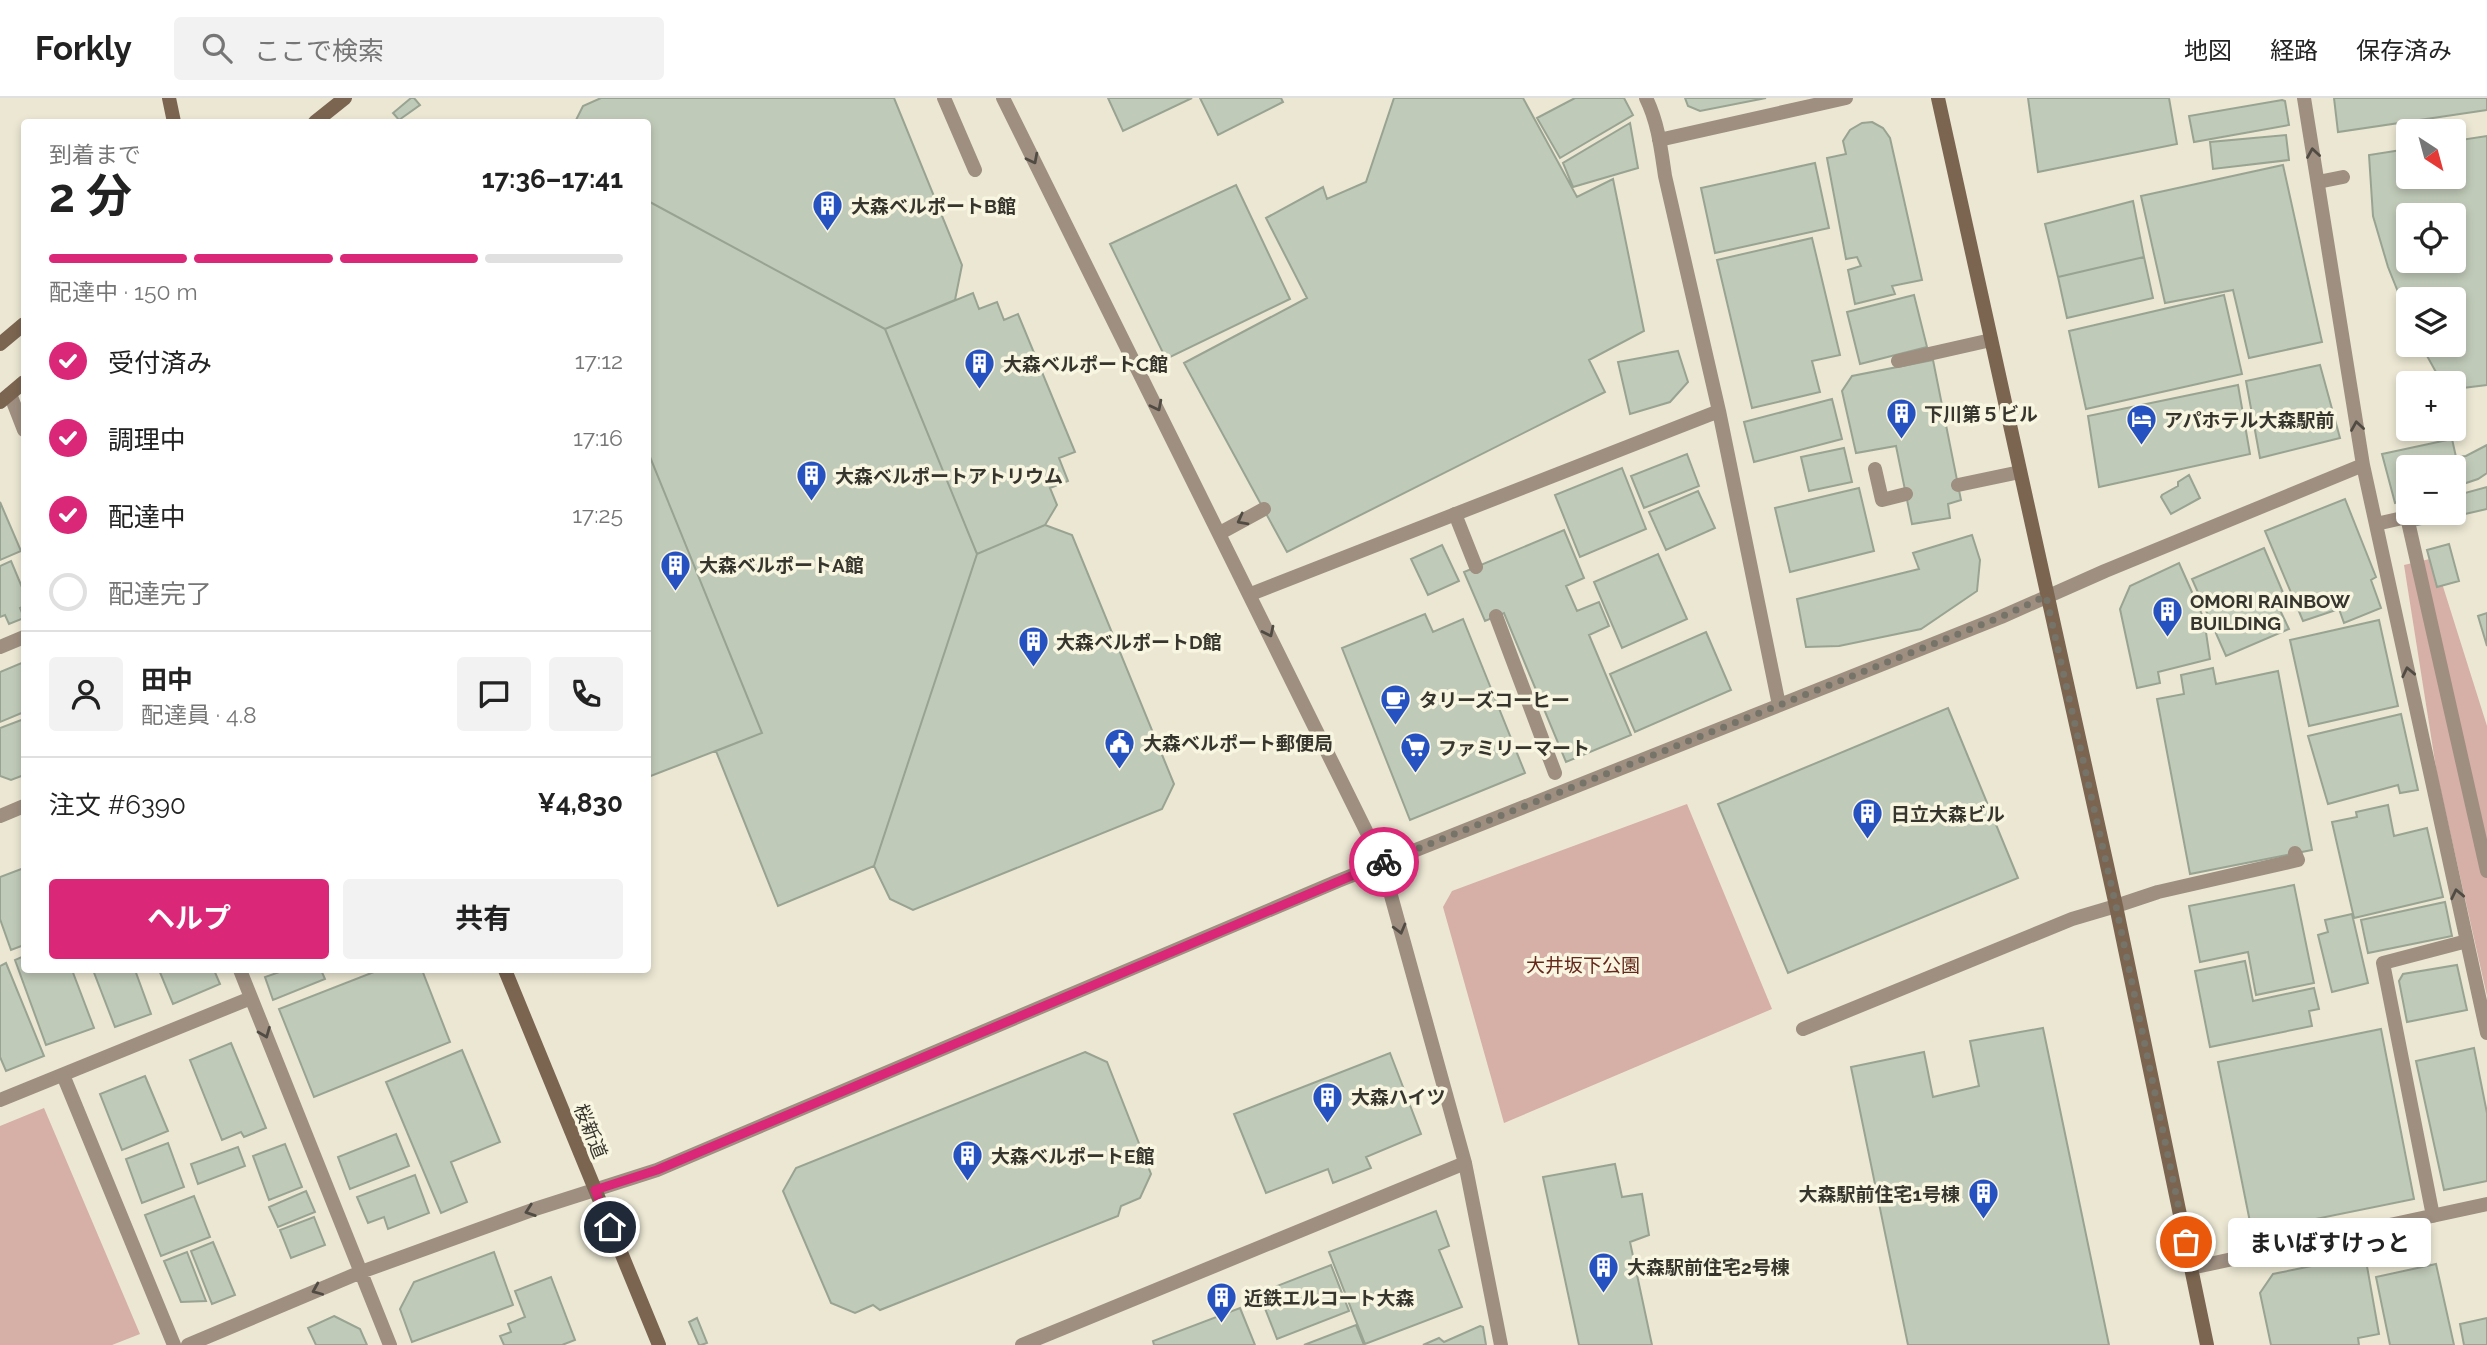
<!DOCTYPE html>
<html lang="ja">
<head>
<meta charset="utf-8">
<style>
	:root { --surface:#fff; --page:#f2f2f2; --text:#222; --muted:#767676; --line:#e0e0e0; --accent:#db2777 }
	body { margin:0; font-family:Raleway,"Noto Sans JP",sans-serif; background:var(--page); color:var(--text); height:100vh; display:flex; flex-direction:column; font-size:26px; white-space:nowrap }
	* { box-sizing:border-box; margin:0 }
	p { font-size:23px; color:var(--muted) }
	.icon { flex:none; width:38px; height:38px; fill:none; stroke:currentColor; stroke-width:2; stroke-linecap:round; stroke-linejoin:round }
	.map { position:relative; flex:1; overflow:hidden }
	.panel { position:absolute; left:21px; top:21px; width:630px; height:854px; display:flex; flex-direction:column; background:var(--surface); border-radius:7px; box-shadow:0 4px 10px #0003 }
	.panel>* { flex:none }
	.needle { width:46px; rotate:144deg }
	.controls { position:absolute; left:2396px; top:21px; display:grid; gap:14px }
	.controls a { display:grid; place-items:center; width:70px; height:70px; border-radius:7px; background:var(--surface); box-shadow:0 4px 10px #0003; font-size:35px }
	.pin { position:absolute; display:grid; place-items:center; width:60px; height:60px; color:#fff; margin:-30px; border:4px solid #fff; border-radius:50%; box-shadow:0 2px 7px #0007 }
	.courier { position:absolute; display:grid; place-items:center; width:70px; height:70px; margin:-35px; border:5px solid #db2777; border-radius:50%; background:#fff; color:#222; box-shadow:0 2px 9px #0007 }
	.bubble { position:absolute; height:49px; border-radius:7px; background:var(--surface); box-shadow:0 4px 10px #0003; font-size:23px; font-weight:700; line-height:49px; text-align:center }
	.summary em { font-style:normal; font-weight:700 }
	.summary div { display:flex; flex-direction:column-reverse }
	.summary { display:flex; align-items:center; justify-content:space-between; height:119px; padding:0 28px }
	h1 { font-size:46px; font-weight:700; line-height:52px }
	.bar { display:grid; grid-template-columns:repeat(4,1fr); gap:10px 7px; align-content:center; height:84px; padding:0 28px }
	.bar i { height:9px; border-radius:5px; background:var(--line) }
	.bar .active { background:var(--accent) }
	.bar p { grid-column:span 4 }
	.line { display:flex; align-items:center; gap:18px; padding:0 28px; border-top:2px solid var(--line) }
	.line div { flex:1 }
	.round { display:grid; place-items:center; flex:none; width:74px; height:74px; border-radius:7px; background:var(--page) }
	ol { padding:0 28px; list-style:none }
	li { display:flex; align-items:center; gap:21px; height:77px }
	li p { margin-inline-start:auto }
	li .icon { padding:7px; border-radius:50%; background:var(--accent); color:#fff; stroke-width:4 }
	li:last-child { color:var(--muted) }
	li i { width:38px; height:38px; border:4px solid var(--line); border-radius:50% }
	.button { display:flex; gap:14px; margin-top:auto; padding:14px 28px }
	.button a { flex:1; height:80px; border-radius:7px; background:var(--accent); color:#fff; font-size:28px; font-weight:700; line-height:80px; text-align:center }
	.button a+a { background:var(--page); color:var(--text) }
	header { display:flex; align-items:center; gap:42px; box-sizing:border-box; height:98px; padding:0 35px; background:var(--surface); border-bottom:2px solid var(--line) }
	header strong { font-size:33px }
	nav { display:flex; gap:38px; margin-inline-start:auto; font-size:24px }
	.search { width:490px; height:63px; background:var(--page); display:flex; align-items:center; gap:18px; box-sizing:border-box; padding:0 24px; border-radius:7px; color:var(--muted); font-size:26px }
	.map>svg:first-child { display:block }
</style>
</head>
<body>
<header>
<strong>Forkly</strong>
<div class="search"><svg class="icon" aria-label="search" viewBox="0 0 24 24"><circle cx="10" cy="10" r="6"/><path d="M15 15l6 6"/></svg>ここで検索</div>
<nav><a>地図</a><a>経路</a><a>保存済み</a></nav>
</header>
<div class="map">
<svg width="2487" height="1247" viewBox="0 0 2487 1247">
	<rect width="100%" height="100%" fill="#ebe7d3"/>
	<!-- green -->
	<path fill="#d6afa7" d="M2434,460L2487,628V898L2437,676L2404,467Z
		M1687,706L1772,911L1504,1025L1443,809L1452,793Z
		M44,1010L140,1236L112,1247H0V1028Z"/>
	<!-- building -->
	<path fill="#c0cab8" stroke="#99a392" stroke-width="2" fill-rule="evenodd" d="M411,0H414L420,7L399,22L393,15Z
		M601,0H894L962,167L955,202L885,231L648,103V24H575L583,8Z
		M1108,0H1192L1123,33Z
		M1200,0H1281L1283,4L1218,37Z
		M1394,0H1523L1577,99L1613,81L1644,233L1589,262L1605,294L1287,454L1184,265L1307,200L1266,120L1323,89L1327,101L1366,84Z
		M1575,0H1624L1633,17L1560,60L1537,20Z
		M1685,0H1766L1700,13L1688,8Z
		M2028,0H2169L2177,46L2038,74Z
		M2334,0H2487V12L2338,34Z
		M2282,2L2285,3L2289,27L2194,44L2189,18Z
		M1872,24L1883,30L1890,40L1922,182L1892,188L1895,196L1855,206L1848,172L1861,168L1857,159L1846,161L1827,60L1846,56L1843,43L1850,32L1862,25Z
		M1630,25L1638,70L1573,89L1563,65Z
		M2286,37L2289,62L2213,71L2210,44Z
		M2487,38V287L2454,291V285H2442L2421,247H2454V201H2408V219L2388,169L2373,118L2369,57L2408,51V79H2454V43ZM2408,117H2454V163H2408Z
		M1815,65L1829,130L1715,155L1701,90Z
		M2283,67L2322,244L2249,260L2233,192L2165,205L2141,98Z
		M1236,87L1290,201L1166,261L1110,146Z
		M648,103L885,231L977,456L874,768L778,808L716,653L762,635L648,354Z
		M2133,103L2144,159L2058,179L2045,126Z
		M1812,140L1840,257L1812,263L1820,294L1752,310L1717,162Z
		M2144,159L2153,200L2067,220L2058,179Z
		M973,195L979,211L997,204L1004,222L1018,216L1075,354L1059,360L1068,383L1050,390L1057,407L1045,427L977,456L885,231Z
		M1914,197L1927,249L1860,266L1847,214Z
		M2224,197L2242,276L2086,311L2069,233Z
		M1678,253L1688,284L1670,304L1630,316L1618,264Z
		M1933,262L1961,402L1948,406L1950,420L1912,426L1896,348L1856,355L1842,293L1852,278Z
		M2320,267L2340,340L2260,360L2246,283Z
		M2238,287L2250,356L2099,389L2088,318Z
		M1832,301L1842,341L1754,364L1744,324Z
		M2452,341L2456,359L2466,358L2487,347V375L2478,381L2454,389V369H2408V401L2395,405L2382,356Z
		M1844,350L1852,384L1809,393L1801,359Z
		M648,354L762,635L648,679Z
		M1687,356L1699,388L1644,410L1631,378Z
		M1622,370L1646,431L1580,459L1555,397Z
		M2189,377L2200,400L2171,416L2161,399L2162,397L2178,388V384Z
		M2487,389V411L2417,427L2412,415H2454V398Z
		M1859,390L1874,453L1790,474L1775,410Z
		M1698,393L1715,430L1666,452L1649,414Z
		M2345,401L2376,479L2371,482L2381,510L2344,525L2339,511L2303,523L2265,433Z
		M0,404L21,453L0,462Z
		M1045,427L1072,437L1174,686L1162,711L913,812L890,801L874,768L977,456Z
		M1564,432L1584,480L1566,488L1577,513L1599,504L1609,528L1589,537L1631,637L1566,664L1504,515L1485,523L1464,474Z
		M1972,437L1980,462L1977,493L1921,531L1839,548L1806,549L1797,501L1919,471L1913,455Z
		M2449,446L2459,483L2437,489L2427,452Z
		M1442,447L1459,483L1428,497L1411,461Z
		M2264,450L2287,504L2278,508L2289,531L2226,558L2192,481Z
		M1658,456L1687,521L1622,550L1594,484Z
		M11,463L24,494V508L20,510L24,520L9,526L5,517L0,519V468Z
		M2179,465L2204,521L2210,561L2158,574L2160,585L2137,590L2120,511L2130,488Z
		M2487,515V548L2478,518Z
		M1425,516L1433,534L1463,521L1525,675L1410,722L1342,550Z
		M2379,522L2398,608L2309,628L2290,542Z
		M1706,534L1731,592L1635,634L1610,576Z
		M24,564V614L0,624V574Z
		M2213,570L2216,586L2278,573L2312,752L2190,776L2157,601L2184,596L2181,577Z
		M1948,610L2018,780L1788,875L1718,706Z
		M2401,616L2418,692L2400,695L2398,687L2328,706L2308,638Z
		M24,621V677L11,682L0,678V630Z
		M2388,707L2394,738L2427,730L2443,799L2354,820L2332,724L2357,719L2356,714Z
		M24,770V847L11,852L0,821V779Z
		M2294,787L2314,885L2256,897L2248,854L2200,864L2189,808Z
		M2445,804L2452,838L2368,855L2361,822Z
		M2352,816L2368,885L2332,894L2318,837L2328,834L2325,822Z
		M24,858V872H72L94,930L46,947L15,862Z
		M2245,863L2253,903L2314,890L2319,911L2309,913L2312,928L2210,949L2195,873Z
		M6,865L44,958L6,973L0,959V868Z
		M2457,867L2467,912L2407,924L2399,883L2403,876Z
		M93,872H135L151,916L115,929Z
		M159,872H214L220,886L173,906Z
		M285,872H321L325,881L273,902L265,879Z
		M379,872H422L450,944L314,999L279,911Z
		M2043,930L2109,1247H1908L1851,969L1924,954L1933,999L1979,988L1970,943Z
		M2381,931L2414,1101L2252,1134L2218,964Z
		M231,945L266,1030L244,1039L241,1034L222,1042L190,962Z
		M2474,950L2487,1015V1083L2444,1092L2416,963Z
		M462,952L500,1044L451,1064L467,1104L441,1115L386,984Z
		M1085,954L1107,964L1151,1076L1140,1100L1121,1108L1118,1118L880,1212L873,1207L855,1215L831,1205L783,1093L796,1070Z
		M1390,955L1421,1036L1366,1059L1371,1070L1333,1085L1328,1071L1266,1095L1234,1016Z
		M145,978L168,1033L122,1052L100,996Z
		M396,1036L409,1068L350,1091L338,1059Z
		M168,1045L184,1089L142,1105L126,1061Z
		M285,1046L302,1089L269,1102L253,1058Z
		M238,1049L245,1068L198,1086L191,1066Z
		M1615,1066L1622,1099L1642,1096L1649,1137L1630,1144L1652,1247H1579L1543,1079Z
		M415,1077L429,1115L388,1131L384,1119L368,1125L357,1099Z
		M306,1093L315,1114L278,1129L269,1109Z
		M194,1098L210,1139L161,1158L145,1117Z
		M1436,1113L1449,1148L1439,1152L1462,1209L1365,1246L1329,1154Z
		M314,1119L325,1147L291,1160L280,1132Z
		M213,1144L235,1197L212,1206L191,1153Z
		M187,1154L206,1203L181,1204L164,1163Z
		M494,1154L513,1207L412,1244L400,1211L414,1184Z
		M2365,1157L2379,1236L2358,1240L2359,1247H2271L2260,1195L2273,1176Z
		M2436,1166L2454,1247H2390L2376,1179Z
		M1331,1167L1349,1213L1277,1241L1259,1195Z
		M551,1179L575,1242L562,1247H504L500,1238L511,1234L508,1226L525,1219L515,1193Z
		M1240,1210L1255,1247H1154L1153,1243Z
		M334,1218L360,1231L367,1247H316L308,1230Z
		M697,1220L707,1245L701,1247H699L689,1224Z
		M2487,1220V1247H2464L2460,1226Z
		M1356,1227L1364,1247H1304Z
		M1480,1228L1483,1229L1486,1247H1423L1439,1240L1444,1244Z"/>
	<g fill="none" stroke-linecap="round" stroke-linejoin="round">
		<!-- lane -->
		<path stroke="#9e8f81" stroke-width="14" d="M944,0L975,72
			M2318,84L2343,79
			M1898,263L1991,242
			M1875,371L1882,402L1906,396
			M1958,387L2020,374
			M1455,416L1476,469
			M1220,435L1264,411
			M1496,518L1555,675
			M0,549L24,539
			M2116,808L2158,794L2298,762L2295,755"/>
		<!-- street -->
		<path stroke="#9e8f81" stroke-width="14" d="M1003,0L1382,765L1465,1065L1501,1247
			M1646,0C1658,24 1661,51 1665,78L1719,313L1779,607
			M2304,0L2363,367L2487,935
			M1659,42L1846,0
			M10,296L24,332
			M2376,426L2407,419L2487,773
			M1251,496L1719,313
			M0,718L24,708
			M240,872L390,1247
			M1803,931L2072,821L2116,808
			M63,977L174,1247
			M0,1002L251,900
			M2433,1118L2383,865L2467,843
			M2191,1170L2487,1106
			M188,1247L361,1174L535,1111L657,1072L1338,783L2001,519L2105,473L2363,367
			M1022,1247L1465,1065"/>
		<!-- secondary -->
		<path stroke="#7b6550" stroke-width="14" d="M169,0L174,24
			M1938,0L2116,808L2207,1247
			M315,24L345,0
			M0,246L24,226
			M0,304L24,284
			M505,872L659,1247"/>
	</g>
	<!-- one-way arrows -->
	<defs><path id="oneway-chevron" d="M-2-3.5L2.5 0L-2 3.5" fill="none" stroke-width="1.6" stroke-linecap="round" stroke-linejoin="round" transform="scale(1.75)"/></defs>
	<g stroke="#514c43">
		<use href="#oneway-chevron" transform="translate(2313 55) rotate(-99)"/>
		<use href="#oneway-chevron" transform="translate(1033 61) rotate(63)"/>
		<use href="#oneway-chevron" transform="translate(1157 308) rotate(63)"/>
		<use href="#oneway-chevron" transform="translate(2357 328) rotate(-99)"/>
		<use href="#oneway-chevron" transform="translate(1242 422) rotate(152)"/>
		<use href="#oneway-chevron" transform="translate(1269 534) rotate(64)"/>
		<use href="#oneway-chevron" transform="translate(2408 574) rotate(-102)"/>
		<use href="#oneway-chevron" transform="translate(2457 796) rotate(-102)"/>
		<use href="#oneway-chevron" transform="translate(1400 831) rotate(75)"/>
		<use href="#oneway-chevron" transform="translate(265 935) rotate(68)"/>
		<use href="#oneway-chevron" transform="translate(530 1113) rotate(161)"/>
		<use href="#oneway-chevron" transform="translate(317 1192) rotate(157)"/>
	</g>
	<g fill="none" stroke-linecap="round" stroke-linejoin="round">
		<!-- done -->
		<path stroke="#767468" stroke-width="7" stroke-dasharray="0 12.6" d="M1384,764L2001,519L2046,498L2116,808L2186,1144"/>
		<!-- route -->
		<path stroke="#db2777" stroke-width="9" d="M610,1129L595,1092L657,1072L1384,764"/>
	</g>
	<!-- icons -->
	<defs>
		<symbol id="building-pin" viewBox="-11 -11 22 30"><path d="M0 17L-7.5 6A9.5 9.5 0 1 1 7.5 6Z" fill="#2652c1" stroke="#f8f5e1"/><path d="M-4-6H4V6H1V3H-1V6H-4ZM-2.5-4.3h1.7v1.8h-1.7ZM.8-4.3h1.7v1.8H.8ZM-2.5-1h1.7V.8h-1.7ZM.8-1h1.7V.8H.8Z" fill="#fff"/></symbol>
		<symbol id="hotel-pin" viewBox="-11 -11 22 30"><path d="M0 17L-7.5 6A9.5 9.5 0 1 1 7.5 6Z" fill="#2652c1" stroke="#f8f5e1"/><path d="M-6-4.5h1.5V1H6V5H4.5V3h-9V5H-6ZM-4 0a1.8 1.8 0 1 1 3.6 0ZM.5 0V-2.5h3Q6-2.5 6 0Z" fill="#fff"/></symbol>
		<symbol id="cafe-pin" viewBox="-11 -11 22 30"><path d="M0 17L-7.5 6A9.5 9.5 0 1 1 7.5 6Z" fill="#2652c1" stroke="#f8f5e1"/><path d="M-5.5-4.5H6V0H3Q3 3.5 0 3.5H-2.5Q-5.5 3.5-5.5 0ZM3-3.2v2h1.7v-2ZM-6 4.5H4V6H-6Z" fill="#fff"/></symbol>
		<symbol id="civic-pin" viewBox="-11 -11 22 30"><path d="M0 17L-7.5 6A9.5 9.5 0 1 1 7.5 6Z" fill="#2652c1" stroke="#f8f5e1"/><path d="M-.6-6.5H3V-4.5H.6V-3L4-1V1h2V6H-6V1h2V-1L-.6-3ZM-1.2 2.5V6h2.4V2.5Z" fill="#fff"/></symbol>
		<symbol id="supermarket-pin" viewBox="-11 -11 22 30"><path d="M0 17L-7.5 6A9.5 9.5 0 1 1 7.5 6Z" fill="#2652c1" stroke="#f8f5e1"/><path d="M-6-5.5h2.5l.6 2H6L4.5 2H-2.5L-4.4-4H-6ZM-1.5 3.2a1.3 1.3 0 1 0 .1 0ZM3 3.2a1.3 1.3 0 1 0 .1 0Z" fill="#fff"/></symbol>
	</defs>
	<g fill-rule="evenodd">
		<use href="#building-pin" x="810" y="90" width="35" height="47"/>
		<use href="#building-pin" x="962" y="248" width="35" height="47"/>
		<use href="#building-pin" x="1884" y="298" width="35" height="47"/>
		<use href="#hotel-pin" x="2124" y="304" width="35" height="47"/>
		<use href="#building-pin" x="794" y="360" width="35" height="47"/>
		<use href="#building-pin" x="658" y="450" width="35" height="47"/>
		<use href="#building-pin" x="2150" y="496" width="35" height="47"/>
		<use href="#building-pin" x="1016" y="526" width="35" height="47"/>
		<use href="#cafe-pin" x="1378" y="584" width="35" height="47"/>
		<use href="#civic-pin" x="1102" y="628" width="35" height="47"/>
		<use href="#supermarket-pin" x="1398" y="632" width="35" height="47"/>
		<use href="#building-pin" x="1850" y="698" width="35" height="47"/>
		<use href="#building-pin" x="1310" y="982" width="35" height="47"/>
		<use href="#building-pin" x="950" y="1040" width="35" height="47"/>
		<use href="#building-pin" x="1966" y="1078" width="35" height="47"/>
		<use href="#building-pin" x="1586" y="1152" width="35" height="47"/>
		<use href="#building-pin" x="1204" y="1182" width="35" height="47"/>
	</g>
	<g text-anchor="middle" stroke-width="7" stroke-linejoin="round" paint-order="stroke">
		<!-- poi labels -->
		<g font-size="19" font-weight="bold" fill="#37362e" stroke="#f8f5e1" text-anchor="start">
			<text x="851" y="115">大森ベルポートB館</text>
			<text x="1003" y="273">大森ベルポートC館</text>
			<text x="1924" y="323">下川第５ビル</text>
			<text x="2164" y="329">アパホテル大森駅前</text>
			<text x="835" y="385">大森ベルポートアトリウム</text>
			<text x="699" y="474">大森ベルポートA館</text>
			<text x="2190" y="510">OMORI RAINBOW<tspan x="2190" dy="22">BUILDING</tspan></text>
			<text x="1056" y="551">大森ベルポートD館</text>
			<text x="1419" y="609">タリーズコーヒー</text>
			<text x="1143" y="652">大森ベルポート郵便局</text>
			<text x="1438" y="657">ファミリーマート</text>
			<text x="1891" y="723">日立大森ビル</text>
			<text x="1351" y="1006">大森ハイツ</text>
			<text x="991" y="1065">大森ベルポートE館</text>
			<text x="1960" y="1103" text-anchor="end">大森駅前住宅1号棟</text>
			<text x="1627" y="1176">大森駅前住宅2号棟</text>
			<text x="1244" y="1207">近鉄エルコート大森</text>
		</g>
		<!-- park labels -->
		<g font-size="19" fill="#66281c" stroke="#f8f5e1">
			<text x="1583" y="874">大井坂下公園</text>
		</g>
		<!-- street labels -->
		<g font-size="19" fill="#37362e" stroke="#f8f5e1">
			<text transform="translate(591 1033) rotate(68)" y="7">桜新道</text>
		</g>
	</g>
</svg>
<div class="controls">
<a><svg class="needle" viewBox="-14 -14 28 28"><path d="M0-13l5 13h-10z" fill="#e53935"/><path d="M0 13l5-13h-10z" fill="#767676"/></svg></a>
<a><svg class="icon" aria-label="locate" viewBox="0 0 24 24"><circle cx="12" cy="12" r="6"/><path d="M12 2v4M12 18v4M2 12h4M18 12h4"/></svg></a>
<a><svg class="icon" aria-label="layers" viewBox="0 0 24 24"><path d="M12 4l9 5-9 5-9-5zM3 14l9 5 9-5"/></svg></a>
<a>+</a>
<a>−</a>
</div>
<div class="pin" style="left:2186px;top:1144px;background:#ea580c"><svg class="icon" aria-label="bag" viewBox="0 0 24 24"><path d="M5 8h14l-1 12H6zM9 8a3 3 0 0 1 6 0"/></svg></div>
<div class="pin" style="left:610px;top:1129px;background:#1f2937"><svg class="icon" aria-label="home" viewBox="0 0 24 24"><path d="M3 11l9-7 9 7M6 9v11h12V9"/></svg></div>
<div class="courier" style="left:1384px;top:764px"><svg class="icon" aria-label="bike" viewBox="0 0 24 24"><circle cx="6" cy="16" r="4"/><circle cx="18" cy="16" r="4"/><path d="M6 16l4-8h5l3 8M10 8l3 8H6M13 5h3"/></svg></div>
<div class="bubble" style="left:2228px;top:1120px;width:203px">まいばすけっと</div>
<section class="panel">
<div class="summary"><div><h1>2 分</h1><p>到着まで</p></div><em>17:36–17:41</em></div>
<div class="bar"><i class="active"></i><i class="active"></i><i class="active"></i><i></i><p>配達中 · 150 m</p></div>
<ol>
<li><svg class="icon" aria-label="check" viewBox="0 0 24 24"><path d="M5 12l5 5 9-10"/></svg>受付済み<p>17:12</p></li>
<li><svg class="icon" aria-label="check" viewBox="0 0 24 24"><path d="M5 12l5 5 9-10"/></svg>調理中<p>17:16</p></li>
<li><svg class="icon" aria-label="check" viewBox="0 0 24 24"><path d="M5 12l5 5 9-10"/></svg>配達中<p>17:25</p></li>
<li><i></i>配達完了</li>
</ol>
<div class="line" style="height:126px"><a class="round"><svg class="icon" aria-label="person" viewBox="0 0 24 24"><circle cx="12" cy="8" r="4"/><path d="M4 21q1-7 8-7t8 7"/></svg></a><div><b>田中</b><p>配達員 · 4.8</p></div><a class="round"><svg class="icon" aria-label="chat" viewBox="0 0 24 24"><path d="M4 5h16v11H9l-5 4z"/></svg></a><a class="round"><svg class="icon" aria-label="phone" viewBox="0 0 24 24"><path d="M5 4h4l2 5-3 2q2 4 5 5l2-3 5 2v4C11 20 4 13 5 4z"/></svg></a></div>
<div class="line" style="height:91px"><div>注文 #6390</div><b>¥4,830</b></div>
<div class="button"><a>ヘルプ</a><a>共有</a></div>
</section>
</div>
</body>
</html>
